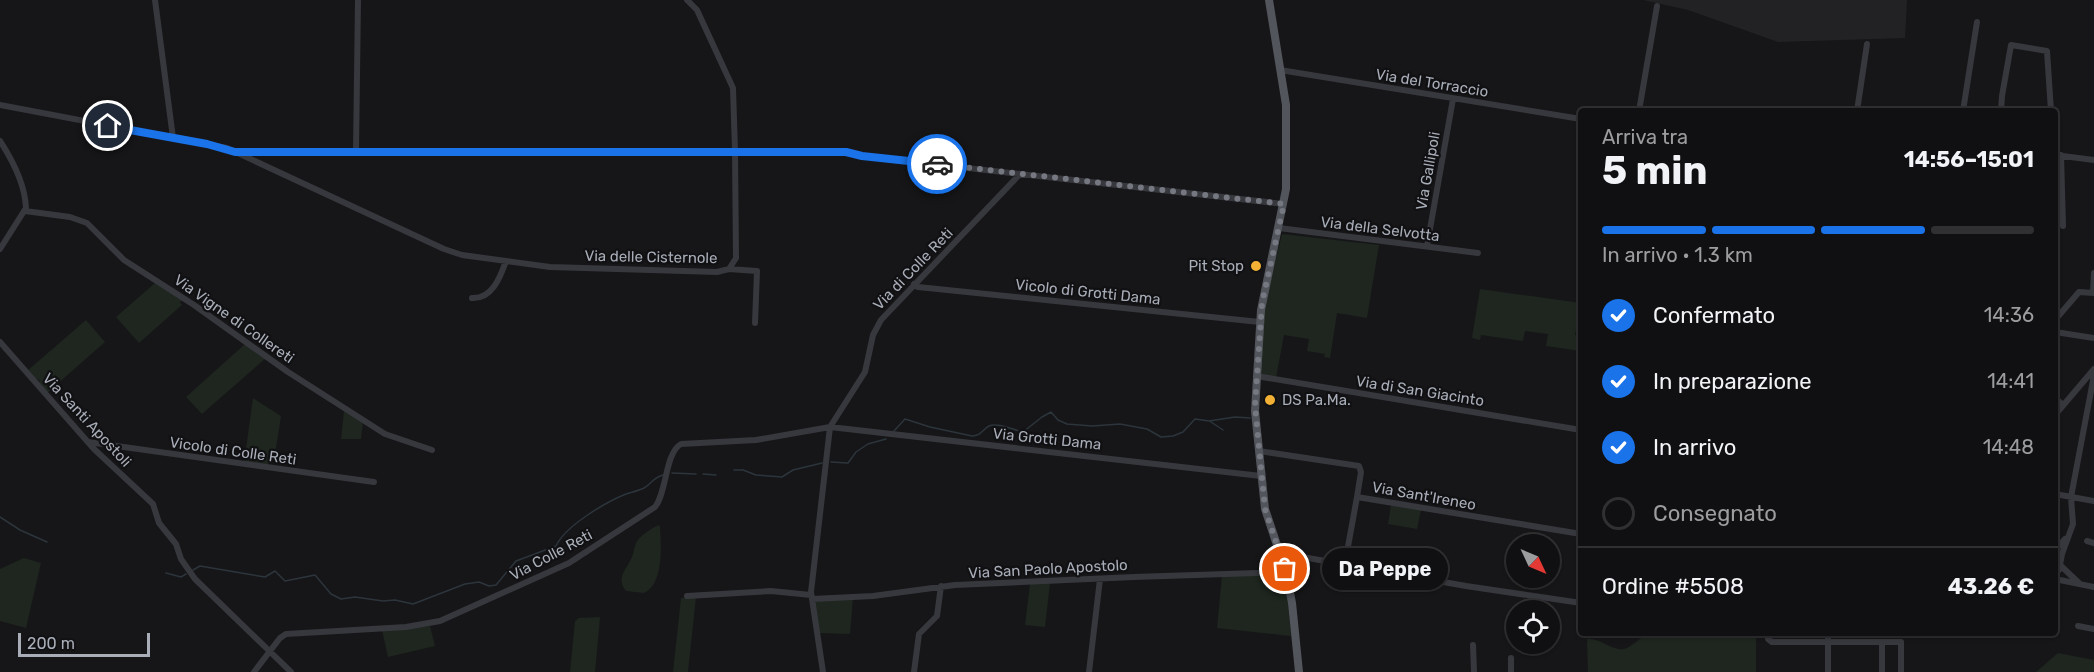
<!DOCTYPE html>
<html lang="it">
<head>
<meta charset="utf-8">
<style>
	:root { --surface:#101012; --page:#1e1e20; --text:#f1f3f6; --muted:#9c9d9f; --line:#303032; --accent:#1a73e8 }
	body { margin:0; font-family:Rubik,sans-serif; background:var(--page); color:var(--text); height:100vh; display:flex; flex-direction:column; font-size:22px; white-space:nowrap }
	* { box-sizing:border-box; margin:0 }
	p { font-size:20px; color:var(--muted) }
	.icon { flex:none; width:33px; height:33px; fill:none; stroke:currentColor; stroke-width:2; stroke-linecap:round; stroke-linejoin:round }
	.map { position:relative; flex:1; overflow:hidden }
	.sheet { position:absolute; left:1578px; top:108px; width:480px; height:528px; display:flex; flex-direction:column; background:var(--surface); border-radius:6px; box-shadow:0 2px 4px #0004,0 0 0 2px var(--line) }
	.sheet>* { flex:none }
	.needle { width:39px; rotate:134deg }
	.controls { position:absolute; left:1506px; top:534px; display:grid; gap:12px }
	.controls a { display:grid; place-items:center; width:54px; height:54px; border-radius:50%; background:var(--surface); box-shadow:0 2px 4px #0004,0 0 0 2px var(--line); font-size:30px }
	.scale { position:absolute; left:18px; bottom:15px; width:132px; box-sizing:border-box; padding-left:6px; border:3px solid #a8adb8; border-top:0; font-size:16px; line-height:21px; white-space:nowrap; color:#a8adb8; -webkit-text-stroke:4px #111113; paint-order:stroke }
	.pin { position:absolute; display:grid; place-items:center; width:51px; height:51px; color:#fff; margin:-26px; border:3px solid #fff; border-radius:50%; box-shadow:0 2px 6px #0007 }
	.courier { position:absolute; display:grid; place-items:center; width:60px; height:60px; margin:-30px; border:4px solid #1a73e8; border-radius:50%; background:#fff; color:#222; box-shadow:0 2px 8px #0007 }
	.bubble { position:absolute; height:42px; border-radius:21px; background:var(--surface); box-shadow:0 2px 4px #0004,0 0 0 2px var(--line); font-size:20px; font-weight:700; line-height:42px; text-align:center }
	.overview em { font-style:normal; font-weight:700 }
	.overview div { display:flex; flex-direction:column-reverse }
	.overview { display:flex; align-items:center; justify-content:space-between; height:102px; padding:0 24px }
	h1 { font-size:39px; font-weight:700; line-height:45px }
	.bar { display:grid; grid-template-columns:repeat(4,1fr); gap:9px 6px; align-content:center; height:72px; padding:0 24px }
	.bar i { height:8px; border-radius:4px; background:var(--line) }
	.bar .on { background:var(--accent) }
	.bar p { grid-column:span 4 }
	.line { display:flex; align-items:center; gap:15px; padding:0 24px; border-top:2px solid var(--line) }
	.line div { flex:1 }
	ol { padding:0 24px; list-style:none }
	li { display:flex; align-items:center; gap:18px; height:66px }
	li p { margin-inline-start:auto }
	li .icon { padding:6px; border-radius:50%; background:var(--accent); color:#fff; stroke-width:4 }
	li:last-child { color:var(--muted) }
	li i { width:33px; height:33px; border:3px solid var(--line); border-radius:50% }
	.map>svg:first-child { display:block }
</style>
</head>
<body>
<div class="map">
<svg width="2094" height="672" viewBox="0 0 2094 672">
	<rect width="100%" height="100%" fill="#161618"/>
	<!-- built -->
	<path fill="#222225" d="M1643,0H1907L1905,38L1778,42L1688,10Z"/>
	<!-- green -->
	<path fill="#1e261f" d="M1282,234L1379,245L1367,318L1337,313L1330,358L1324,357L1325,354L1307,351L1309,339L1284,335L1276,378L1259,374L1263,312Z
		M155,283L182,300L180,303L182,305L139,343L116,317Z
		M1480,289L1581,303L1575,335L1581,336V351L1546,346L1548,334L1525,331L1523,341L1481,335L1480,340L1472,338Z
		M86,320L105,342L47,393L38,384L40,382L38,379L35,380L27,371Z
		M245,344L266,358L202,414L186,397Z
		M253,398L281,416L274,461H270L267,466L244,463Z
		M344,411L363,422L361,439H341Z
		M1391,505L1421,510L1417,529L1388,524Z
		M659,525L660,527C661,546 664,584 644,593L626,591C615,578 627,569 632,557C634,552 634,547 636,543C639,536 652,528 659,525Z
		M24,558L41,563L26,628L0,621V569Z
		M1272,573L1286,579L1291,636L1217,628L1222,576Z
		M1050,583L1045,627L1025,625L1030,584Z
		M696,597L688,672H673L681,598Z
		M853,598L850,634L819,633L814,603L818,600Z
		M600,617L595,672H570L575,621L579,618Z
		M430,626L435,646L388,657L382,630Z
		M1647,633H1756V672H1588L1587,639C1600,637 1614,654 1627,648C1634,644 1641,638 1647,633Z
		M2058,653L2094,660V672H2036Z"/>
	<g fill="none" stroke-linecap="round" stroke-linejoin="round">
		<!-- stream -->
		<path stroke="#2c353c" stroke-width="1.5" d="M1211,422L1223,430
			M894,431L905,419L930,427L972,436C981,436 982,430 989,426C998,422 1013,430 1023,432L1042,417L1051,412L1058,420L1067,424L1092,426L1120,424L1147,429L1161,437L1173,436L1183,432L1195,419L1209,421L1235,417L1250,418
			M831,462L848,463L856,452L868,444L886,439
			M734,470H743L756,475L782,477L793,470L822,463
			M672,473L696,474
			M703,474L716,475
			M0,517L20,530L47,542
			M193,570L200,566L265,577L275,571L285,581L315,575L331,594L341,599L355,597L383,601L395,600L413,604L465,584L479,582L489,586L496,585L516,561L556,546C565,526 606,502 626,494C632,492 638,491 644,488C651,484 654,477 663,475
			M166,573L181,577L186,574"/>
		<!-- minor -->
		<path stroke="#37383d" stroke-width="6" d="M155,0L173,138
			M1280,70L1581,119
			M0,105L227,148L444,249L462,255L550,267L717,272L729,269L736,258L735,151H846L862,156L1284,204
			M1639,111L1657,6
			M1857,111L1867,44
			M1963,111L1977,22
			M2001,111L2002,96L2011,45L2047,51L2051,111
			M0,141C13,161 25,184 26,208L0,249
			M356,151L358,0
			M238,152L735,151L733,88L697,10L687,0
			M2055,155L2094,160
			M2061,155L2063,226
			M25,211L70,217L87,223L124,260L194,305L288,372L385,434L432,450
			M1279,228L1478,253
			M1427,246L1453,99
			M729,269L757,271L755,323
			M914,284L918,287L1260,322
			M2093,293L2094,273
			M472,298C492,299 500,278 506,261
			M2055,320L2079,292L2094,293
			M2055,332L2094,338
			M0,342L94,449L153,504L159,523L176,544L181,559L195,579L291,672
			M1256,376L1581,430
			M2055,398L2063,405
			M2055,415L2094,369
			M88,442L374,482
			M1259,451L1359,466L1361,472L1357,497L1581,534
			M2055,494L2094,501
			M2087,541L2094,543
			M2055,550L2065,539
			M1280,553L1466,586L1581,603
			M1345,563L1357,497
			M2060,565L2080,584
			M2055,575L2059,570L2062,554L2073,524L2071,497L2094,375
			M2055,579L2094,587
			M687,596L771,591L811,595
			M812,599L873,596L955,585L1134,577L1286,572
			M2078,626L2094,629
			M1768,633V639L1772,642H1901V672
			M1828,633V672
			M1473,645L1474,672
			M1511,658V672
			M254,672L280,638L286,634L406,627L440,621L569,563L655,507C667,492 665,453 681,444L756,440L830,427L1261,476
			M823,672L811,592L830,427L865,372L873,335L881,320L1020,174
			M914,672L919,634L937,616L941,586
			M1089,672L1100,579
			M1882,672V642"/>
		<!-- major -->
		<path stroke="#53555c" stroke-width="8" d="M1269,0L1286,105V189L1261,310L1255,411L1265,509L1286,572L1292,603L1299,672"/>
	</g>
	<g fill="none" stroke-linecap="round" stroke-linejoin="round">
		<!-- done -->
		<path stroke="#757880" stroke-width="6" stroke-dasharray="0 10.8" d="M937,164L1284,204L1262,303L1255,406L1265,509L1285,569"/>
		<!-- route -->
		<path stroke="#1a73e8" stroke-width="8" d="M108,126L207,144L235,152H846L862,156L937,164"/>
	</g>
	<!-- markers -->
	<g fill="#f2b134" stroke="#111113" stroke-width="2">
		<circle cx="1256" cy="266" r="6"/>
		<circle cx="1270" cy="400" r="6"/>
	</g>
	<g text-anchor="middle" stroke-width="4.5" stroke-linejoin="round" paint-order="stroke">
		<!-- street labels -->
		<g font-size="15" fill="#a8adb8" stroke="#111113">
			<text transform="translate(1432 83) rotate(9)" y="5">Via del Torraccio</text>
			<text transform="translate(1428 171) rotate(-80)" y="5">Via Gallipoli</text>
			<text transform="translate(1380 229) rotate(7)" y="5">Via della Selvotta</text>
			<text transform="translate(651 257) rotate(1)" y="5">Via delle Cisternole</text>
			<text transform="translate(913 269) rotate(-46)" y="5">Via di Colle Reti</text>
			<text transform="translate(1088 292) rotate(6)" y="5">Vicolo di Grotti Dama</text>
			<text transform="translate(234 319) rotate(35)" y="5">Via Vigne di Collereti</text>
			<text transform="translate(1420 391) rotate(9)" y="5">Via di San Giacinto</text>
			<text transform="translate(87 420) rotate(47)" y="5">Via Santi Apostoli</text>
			<text transform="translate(1047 439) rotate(6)" y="5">Via Grotti Dama</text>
			<text transform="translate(233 451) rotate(8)" y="5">Vicolo di Colle Reti</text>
			<text transform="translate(1424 496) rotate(10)" y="5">Via Sant'Ireneo</text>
			<text transform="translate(551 555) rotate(-28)" y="5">Via Colle Reti</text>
			<text transform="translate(1048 569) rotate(-3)" y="5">Via San Paolo Apostolo</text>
		</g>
		<!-- poi labels -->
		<g font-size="15" fill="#a8adb8" stroke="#111113" text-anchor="end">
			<text x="1244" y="271">Pit Stop</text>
			<text x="1282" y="405" text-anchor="start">DS Pa.Ma.</text>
		</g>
	</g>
</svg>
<div class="controls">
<a><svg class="needle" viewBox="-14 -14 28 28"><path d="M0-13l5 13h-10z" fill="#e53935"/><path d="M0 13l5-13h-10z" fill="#9c9d9f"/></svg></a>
<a><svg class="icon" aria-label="locate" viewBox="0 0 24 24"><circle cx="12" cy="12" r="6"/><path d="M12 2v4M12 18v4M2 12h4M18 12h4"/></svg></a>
</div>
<div class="scale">200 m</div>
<div class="pin" style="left:1285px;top:569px;background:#ea580c"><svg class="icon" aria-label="bag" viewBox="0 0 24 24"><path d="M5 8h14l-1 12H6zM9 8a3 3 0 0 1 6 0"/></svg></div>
<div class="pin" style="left:108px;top:126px;background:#1f2937"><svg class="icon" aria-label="home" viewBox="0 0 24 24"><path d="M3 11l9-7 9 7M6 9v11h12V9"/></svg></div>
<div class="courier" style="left:937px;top:164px"><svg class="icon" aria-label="car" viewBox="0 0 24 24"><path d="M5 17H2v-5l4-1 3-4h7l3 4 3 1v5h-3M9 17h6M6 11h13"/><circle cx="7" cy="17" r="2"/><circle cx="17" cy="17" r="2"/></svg></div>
<div class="bubble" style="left:1322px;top:548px;width:126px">Da Peppe</div>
<section class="sheet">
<div class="overview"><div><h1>5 min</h1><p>Arriva tra</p></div><em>14:56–15:01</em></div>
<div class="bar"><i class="on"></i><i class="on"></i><i class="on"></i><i></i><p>In arrivo · 1.3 km</p></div>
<ol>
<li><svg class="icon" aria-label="check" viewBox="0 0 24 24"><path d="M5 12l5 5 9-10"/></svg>Confermato<p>14:36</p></li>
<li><svg class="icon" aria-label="check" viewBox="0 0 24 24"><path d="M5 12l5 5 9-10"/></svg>In preparazione<p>14:41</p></li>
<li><svg class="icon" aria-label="check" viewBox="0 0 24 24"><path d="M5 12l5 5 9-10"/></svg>In arrivo<p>14:48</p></li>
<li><i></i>Consegnato</li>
</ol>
<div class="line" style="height:78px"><div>Ordine #5508</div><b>43.26 €</b></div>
</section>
</div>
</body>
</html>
